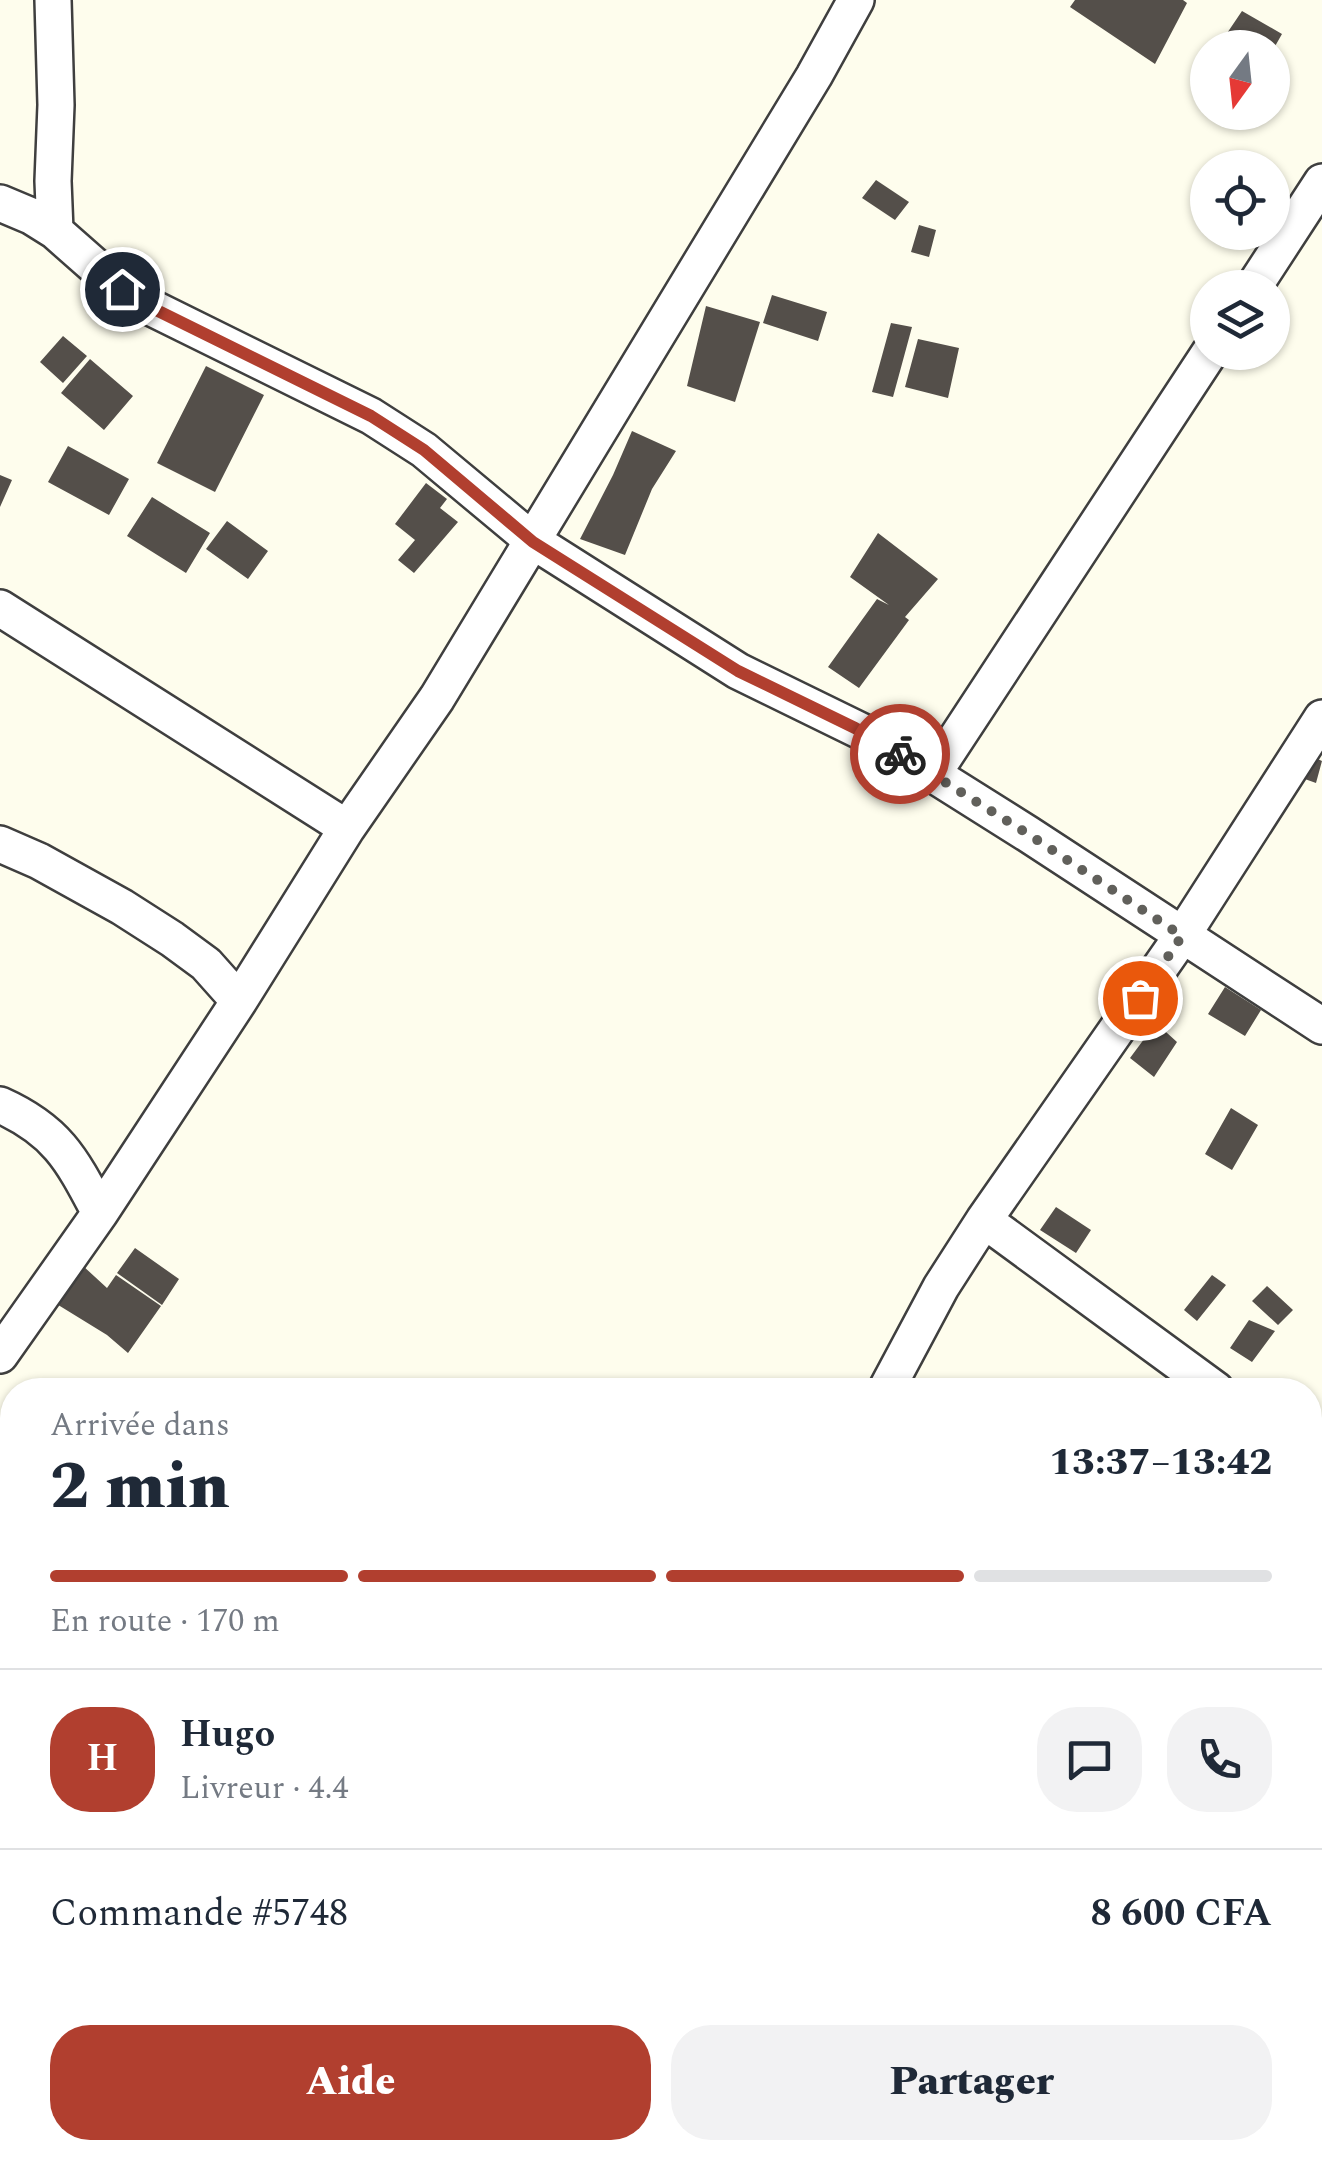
<!DOCTYPE html>
<html lang="fr">
<head>
<meta charset="utf-8">
<style>
	:root { --surface:#fff; --page:#f2f2f3; --text:#1f2937; --muted:#747a83; --line:#e0e1e3; --accent:#b13f2f }
	body { margin:0; font-family:Spectral,serif; background:var(--page); color:var(--text); height:100vh; display:flex; flex-direction:column; font-size:38px; white-space:nowrap }
	* { box-sizing:border-box; margin:0 }
	p { font-size:32px; color:var(--muted) }
	.icon { flex:none; width:55px; height:55px; fill:none; stroke:currentColor; stroke-width:2; stroke-linecap:round; stroke-linejoin:round }
	.map { position:relative; flex:1; overflow:hidden }
	.drawer { position:absolute; left:0px; top:1378px; width:1322px; height:782px; display:flex; flex-direction:column; background:var(--surface); border-radius:40px 40px 0 0; box-shadow:0 2px 8px #0004 }
	.drawer>* { flex:none }
	.needle { width:65px; rotate:195deg }
	.controls { position:absolute; left:1190px; top:30px; display:grid; gap:20px }
	.controls a { display:grid; place-items:center; width:100px; height:100px; border-radius:50%; background:var(--surface); box-shadow:0 2px 8px #0004; font-size:50px }
	.pin { position:absolute; display:grid; place-items:center; width:85px; height:85px; color:#fff; margin:-42px; border:5px solid #fff; border-radius:50%; box-shadow:0 2px 10px #0007 }
	.courier { position:absolute; display:grid; place-items:center; width:100px; height:100px; margin:-50px; border:8px solid #b13f2f; border-radius:50%; background:#fff; color:#222; box-shadow:0 2px 12px #0007 }
	.overview em { font-style:normal; font-weight:800 }
	.overview div { display:flex; flex-direction:column-reverse }
	.overview { display:flex; align-items:center; justify-content:space-between; height:170px; padding:0 50px }
	h1 { font-size:65px; font-weight:800; line-height:75px }
	.bar { display:grid; grid-template-columns:repeat(4,1fr); gap:15px 10px; align-content:center; height:120px; padding:0 50px }
	.bar i { height:12px; border-radius:8px; background:var(--line) }
	.bar .active { background:var(--accent) }
	.bar p { grid-column:span 4 }
	.line { display:flex; align-items:center; gap:25px; padding:0 50px; border-top:2px solid var(--line) }
	.line div { flex:1 }
	.round { display:grid; place-items:center; flex:none; width:105px; height:105px; border-radius:40px; background:var(--page) }
	.action { display:flex; gap:20px; margin-top:auto; padding:20px 50px }
	.action a { flex:1; height:115px; border-radius:40px; background:var(--accent); color:#fff; font-size:40px; font-weight:800; line-height:115px; text-align:center }
	.action a+a { background:var(--page); color:var(--text) }
	.map>svg:first-child { display:block }
</style>
</head>
<body>
<div class="map">
<svg width="1322" height="2158" viewBox="0 0 1322 2158">
	<rect width="100%" height="100%" fill="#fefded"/>
	<!-- building -->
	<path fill="#544f4a" d="M1075,0H1183L1187,3L1155,64L1070,7Z
		M1242,11L1282,34L1274,48H1217Z
		M876,180L909,202L895,220L862,198Z
		M919,225L936,230L929,257L911,252Z
		M772,295L827,312L818,341L763,323Z
		M706,306L760,322L735,402L687,386Z
		M891,323L912,327L893,397L872,392Z
		M63,336L87,356L63,383L40,362Z
		M918,339L959,348L948,398L905,387Z
		M90,359L133,396L104,430L61,393Z
		M206,366L264,395L215,492L157,463Z
		M632,431L676,451L652,489L625,555L580,539L613,475Z
		M68,446L129,479L109,515L48,482Z
		M0,475L12,480L0,507Z
		M426,483L447,499L440,508L458,522L414,573L398,560L415,540L395,524Z
		M152,497L210,533L186,573L127,536Z
		M227,521L268,551L248,579L206,549Z
		M878,533L938,579L905,617L909,620L859,688L828,667L877,599L889,605L850,577Z
		M1309,755L1322,761L1316,783L1302,778Z
		M1225,987L1261,1010L1245,1036L1208,1014Z
		M1156,1023L1177,1042L1154,1077L1130,1058Z
		M1231,1108L1258,1125L1232,1170L1205,1154Z
		M1056,1207L1091,1230L1076,1253L1040,1230Z
		M135,1248L179,1279L162,1305L117,1273Z
		M82,1265L107,1288L116,1275L161,1306L128,1353L107,1335L55,1303Z
		M1212,1275L1226,1285L1197,1321L1184,1310Z
		M1267,1286L1293,1310L1278,1325L1252,1301Z
		M1249,1320L1275,1331L1252,1362L1230,1348Z
		M1310,2087L1322,2088V2123L1310,2122Z
		M44,2148H78L73,2158Z
		M996,2148H1042L1036,2158H989Z"/>
	<g fill="none" stroke-linecap="round" stroke-linejoin="round">
		<defs>
			<path id="street" d="M53,0L56,105L53,181L55,231
				M0,203L31,216L55,231L106,276L138,301L371,416L424,450L533,541L738,671L877,739L1028,834L1322,1026
				M1253,288L1322,182
				M0,608L347,828
				M933,774L1210,352
				M0,844L39,861L122,907L172,939L206,964L239,1001
				M0,1105C58,1131 72,1160 100,1213
				M984,1220L1216,1390
				M0,1355L100,1213L239,1001L347,828L437,698L814,76L856,0
				M886,1390L941,1287L984,1220L1182,936L1322,718
				M1310,1459L1322,1468
				M1310,1541L1322,1520
				M0,1599L12,1608
				M0,2008L12,2014
				M0,2142L12,2124
				M285,2148L306,2158
				M1123,2148L1141,2158
				M413,2158L420,2148
				M943,2158L950,2148"/>
		</defs>
		<!-- street casing -->
		<use href="#street" stroke="#3f3f3f" stroke-width="40"/>
		<!-- street -->
		<use href="#street" stroke="#fff" stroke-width="35"/>
	</g>
	<g fill="none" stroke-linecap="round" stroke-linejoin="round">
		<!-- done -->
		<path stroke="#61605b" stroke-width="10" stroke-dasharray="0 18" d="M900,754L1028,834L1182,936L1140,998"/>
		<!-- route -->
		<path stroke="#b13f2f" stroke-width="12" d="M122,289L138,301L371,416L424,450L533,542L738,671L855,728L900,754"/>
	</g>
</svg>
<div class="controls">
<a><svg class="needle" viewBox="-14 -14 28 28"><path d="M0-13l5 13h-10z" fill="#e53935"/><path d="M0 13l5-13h-10z" fill="#747a83"/></svg></a>
<a><svg class="icon" aria-label="locate" viewBox="0 0 24 24"><circle cx="12" cy="12" r="6"/><path d="M12 2v4M12 18v4M2 12h4M18 12h4"/></svg></a>
<a><svg class="icon" aria-label="layers" viewBox="0 0 24 24"><path d="M12 4l9 5-9 5-9-5zM3 14l9 5 9-5"/></svg></a>
</div>
<div class="pin" style="left:1140px;top:998px;background:#ea580c"><svg class="icon" aria-label="bag" viewBox="0 0 24 24"><path d="M5 8h14l-1 12H6zM9 8a3 3 0 0 1 6 0"/></svg></div>
<div class="pin" style="left:122px;top:289px;background:#1f2937"><svg class="icon" aria-label="home" viewBox="0 0 24 24"><path d="M3 11l9-7 9 7M6 9v11h12V9"/></svg></div>
<div class="courier" style="left:900px;top:754px"><svg class="icon" aria-label="bike" viewBox="0 0 24 24"><circle cx="6" cy="16" r="4"/><circle cx="18" cy="16" r="4"/><path d="M6 16l4-8h5l3 8M10 8l3 8H6M13 5h3"/></svg></div>
<section class="drawer">
<div class="overview"><div><h1>2 min</h1><p>Arrivée dans</p></div><em>13:37–13:42</em></div>
<div class="bar"><i class="active"></i><i class="active"></i><i class="active"></i><i></i><p>En route · 170 m</p></div>
<div class="line" style="height:180px"><b class="round" style="background:var(--accent);color:#fff">H</b><div><b>Hugo</b><p>Livreur · 4.4</p></div><a class="round"><svg class="icon" aria-label="chat" viewBox="0 0 24 24"><path d="M4 5h16v11H9l-5 4z"/></svg></a><a class="round"><svg class="icon" aria-label="phone" viewBox="0 0 24 24"><path d="M5 4h4l2 5-3 2q2 4 5 5l2-3 5 2v4C11 20 4 13 5 4z"/></svg></a></div>
<div class="line" style="height:130px"><div>Commande #5748</div><b>8 600 CFA</b></div>
<div class="action"><a>Aide</a><a>Partager</a></div>
</section>
</div>
</body>
</html>
